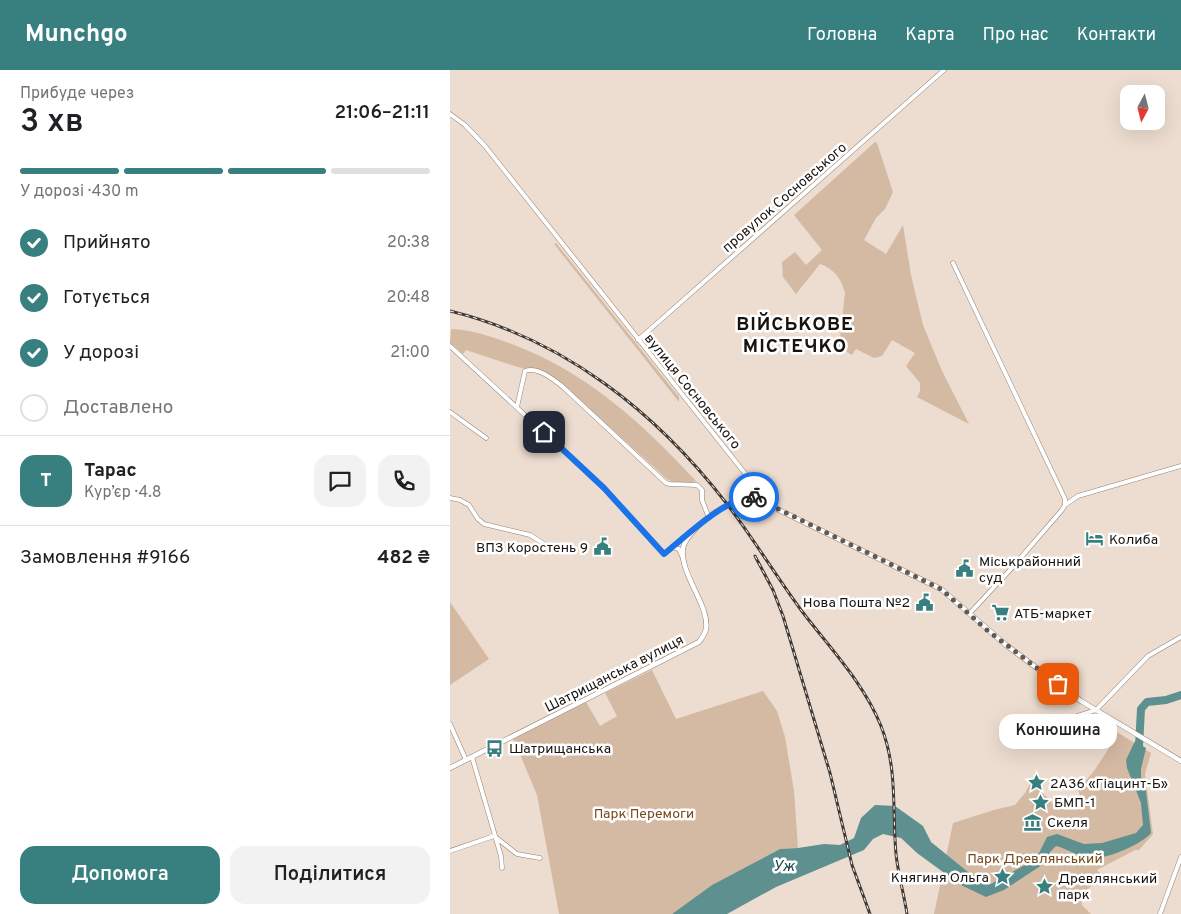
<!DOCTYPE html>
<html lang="uk">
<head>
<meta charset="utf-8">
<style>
	:root { --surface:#fff; --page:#f2f2f2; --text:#202124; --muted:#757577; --line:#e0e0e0; --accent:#37807f }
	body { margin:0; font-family:Overpass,sans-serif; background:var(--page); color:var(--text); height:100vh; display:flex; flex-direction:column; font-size:19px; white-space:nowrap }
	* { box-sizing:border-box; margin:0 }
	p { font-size:16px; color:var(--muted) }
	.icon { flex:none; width:28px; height:28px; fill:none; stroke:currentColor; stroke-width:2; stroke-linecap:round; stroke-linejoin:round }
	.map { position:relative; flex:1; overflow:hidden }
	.sheet { display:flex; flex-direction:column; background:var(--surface); width:450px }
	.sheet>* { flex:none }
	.needle { width:32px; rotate:187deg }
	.buttons { position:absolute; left:670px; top:15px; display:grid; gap:10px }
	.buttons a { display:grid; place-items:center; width:45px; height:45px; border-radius:10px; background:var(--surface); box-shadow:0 5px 20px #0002; font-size:25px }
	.pin { position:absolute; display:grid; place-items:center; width:42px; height:42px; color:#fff; margin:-21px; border-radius:10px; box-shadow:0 2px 8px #0006 }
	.courier { position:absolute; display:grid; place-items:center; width:50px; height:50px; margin:-25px; border:4px solid #1a73e8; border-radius:50%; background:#fff; color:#222; box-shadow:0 1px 6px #0007 }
	.bubble { position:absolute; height:35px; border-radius:15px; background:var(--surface); box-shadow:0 5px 20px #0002; font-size:16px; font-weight:600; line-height:35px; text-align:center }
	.overview em { font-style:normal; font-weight:600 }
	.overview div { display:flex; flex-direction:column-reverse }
	.overview { display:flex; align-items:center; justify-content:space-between; height:85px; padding:0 20px }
	h1 { font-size:32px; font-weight:600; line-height:38px }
	.bar { display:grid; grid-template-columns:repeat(4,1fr); gap:8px 5px; align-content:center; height:60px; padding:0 20px }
	.bar i { height:6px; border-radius:4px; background:var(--line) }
	.bar .on { background:var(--accent) }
	.bar p { grid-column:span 4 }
	.line { display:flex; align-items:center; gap:12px; padding:0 20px; border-top:1px solid var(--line) }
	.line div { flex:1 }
	.round { display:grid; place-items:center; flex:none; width:52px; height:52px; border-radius:15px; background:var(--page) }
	ol { padding:0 20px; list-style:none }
	li { display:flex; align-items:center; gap:15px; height:55px }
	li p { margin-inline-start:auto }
	li .icon { padding:5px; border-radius:50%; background:var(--accent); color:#fff; stroke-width:4 }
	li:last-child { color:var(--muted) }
	li i { width:28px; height:28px; border:2px solid var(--line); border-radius:50% }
	.primary-button { display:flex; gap:10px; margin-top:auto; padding:10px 20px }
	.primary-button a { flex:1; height:58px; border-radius:15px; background:var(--accent); color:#fff; font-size:20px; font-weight:600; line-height:58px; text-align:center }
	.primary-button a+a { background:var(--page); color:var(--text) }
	header { display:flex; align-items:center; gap:30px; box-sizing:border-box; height:70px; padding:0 25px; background:var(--accent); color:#fff }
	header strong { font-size:24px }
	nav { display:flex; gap:28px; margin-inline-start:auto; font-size:18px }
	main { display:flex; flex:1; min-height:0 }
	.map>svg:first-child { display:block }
</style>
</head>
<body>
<header>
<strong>Munchgo</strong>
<nav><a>Головна</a><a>Карта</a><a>Про нас</a><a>Контакти</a></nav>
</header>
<main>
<section class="sheet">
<div class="overview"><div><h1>3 хв</h1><p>Прибуде через</p></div><em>21:06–21:11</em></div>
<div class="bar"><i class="on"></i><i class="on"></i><i class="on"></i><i></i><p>У дорозі · 430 m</p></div>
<ol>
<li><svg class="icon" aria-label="check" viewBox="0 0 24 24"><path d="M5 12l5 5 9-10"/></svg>Прийнято<p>20:38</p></li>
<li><svg class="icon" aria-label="check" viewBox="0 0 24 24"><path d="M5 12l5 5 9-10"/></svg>Готується<p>20:48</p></li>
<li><svg class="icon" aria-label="check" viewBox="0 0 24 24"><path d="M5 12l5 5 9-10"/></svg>У дорозі<p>21:00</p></li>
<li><i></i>Доставлено</li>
</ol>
<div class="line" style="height:90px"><b class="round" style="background:var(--accent);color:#fff">Т</b><div><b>Тарас</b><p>Кур’єр · 4.8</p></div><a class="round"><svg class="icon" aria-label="chat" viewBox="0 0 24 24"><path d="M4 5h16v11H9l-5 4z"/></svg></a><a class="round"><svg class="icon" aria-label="phone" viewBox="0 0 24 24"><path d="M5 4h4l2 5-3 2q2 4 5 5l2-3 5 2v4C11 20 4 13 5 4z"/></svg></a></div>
<div class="line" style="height:65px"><div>Замовлення #9166</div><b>482 ₴</b></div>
<div class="primary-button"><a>Допомога</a><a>Поділитися</a></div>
</section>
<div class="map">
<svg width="731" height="844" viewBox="0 0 731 844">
	<rect width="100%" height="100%" fill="#edddd0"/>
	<!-- green -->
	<path fill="#d4b9a3" d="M425,72L427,73L443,122L435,139L426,148L414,170L436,184L453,155L461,205L473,255L492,301L519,354L467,327L470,321V313L456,296L465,283L442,270L432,286L424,288L406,279L402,285L389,277L395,223C392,209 383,198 370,194L346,224L333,207L332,192L345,182L356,195L372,180L344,145Z
		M106,173L229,327V332L104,174Z
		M1,259C23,260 43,267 64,275C138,303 193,354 246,411C238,415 225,414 217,409L112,314L90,301L71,298L16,280L13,284L0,273Z
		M0,532L39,589L0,615Z
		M202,600L226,649L313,621L327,641L335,667L344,721L348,778L330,779L262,815L222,844H109L87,725L63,668L136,632L150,656L167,646L155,623Z
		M659,659L665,661L701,683L695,704L703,764L689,780H685L647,800L653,806L631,825L632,835L641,844H484L503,753L544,740L565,735L575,723L582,710L586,709L588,718L603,734L630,725L628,720L644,701L659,678Z"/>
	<!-- water -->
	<path fill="#5d908f" d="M685,671L696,678L691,699V708L696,721L701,763C692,774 656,790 640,788C628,787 618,779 606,776L600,782L595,793L554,820L536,827L513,816L493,802L467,783L451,768L433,764L423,769L414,780L326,817L277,844H222L262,815L330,779L348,778L374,774L390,775L404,768L411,748L425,735L445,736L473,756L481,772L518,802L541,814L582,791L589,783L597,767L607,764L634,774L652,773L686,763L693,755L691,733L677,698L676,690Z"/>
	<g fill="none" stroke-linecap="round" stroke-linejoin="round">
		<!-- river -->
		<path stroke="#5d908f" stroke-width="8" d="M687,683L689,676L691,639L697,632L716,630L731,625"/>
		<defs>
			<path id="minor" d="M0,44L15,55L35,76L301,411L304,417L305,427
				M503,193L615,429V435L612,440L560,500L520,543
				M188,270L494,0
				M0,276L153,417L214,484L241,462
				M67,337L75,301C87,296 103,309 113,317L216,413L220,414L247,415L252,420V430L259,448
				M0,342L36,368
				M0,428L10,430L19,435L28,449L34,454L80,465L96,475
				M615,435L628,426L731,396
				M222,477L229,479L232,486
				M0,654L16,690
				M569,665L646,640L698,586L731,567
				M22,687L51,786L52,798
				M0,781L44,766L67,784L90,788
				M710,844L731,787"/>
			<path id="tertiary" d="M0,698L249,572C252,568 255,564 256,559C260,536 229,503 233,478C237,458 286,423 306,427C314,429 322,436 329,440L491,519L556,575L631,631L731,691"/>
		</defs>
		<!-- minor casing -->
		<use href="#minor" stroke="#918276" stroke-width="5"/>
		<!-- tertiary casing -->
		<use href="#tertiary" stroke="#918276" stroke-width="5.5"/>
		<!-- minor -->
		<use href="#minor" stroke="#fff" stroke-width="4"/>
		<!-- tertiary -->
		<use href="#tertiary" stroke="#fff" stroke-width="4.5"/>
		<defs>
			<path id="rail" d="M0,241C114,269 206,342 277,434C303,468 326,506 351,540C379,577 414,613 431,656C448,699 442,740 446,784C448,804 454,824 457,844
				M305,486L323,520L333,546L380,703L402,795L420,844"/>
		</defs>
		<!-- rail casing -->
		<use href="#rail" stroke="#423a35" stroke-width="3"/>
		<!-- rail -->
		<use href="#rail" stroke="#fff" stroke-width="1" stroke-dasharray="4" stroke-linecap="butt"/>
	</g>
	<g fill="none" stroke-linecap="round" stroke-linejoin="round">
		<!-- done -->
		<path stroke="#635a53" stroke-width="5" stroke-dasharray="0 9" d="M304,427L491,519L537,560L608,614"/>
		<!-- route -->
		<path stroke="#1a73e8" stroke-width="6" d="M94,362L154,418L214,484C235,467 276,427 304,427"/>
	</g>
	<!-- icons -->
	<defs>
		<symbol id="hotel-bare" viewBox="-9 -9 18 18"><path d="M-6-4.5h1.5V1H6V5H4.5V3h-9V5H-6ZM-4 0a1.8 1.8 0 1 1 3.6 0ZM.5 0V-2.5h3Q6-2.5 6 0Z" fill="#37807f" stroke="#fff" stroke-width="2.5" paint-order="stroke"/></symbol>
		<symbol id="civic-bare" viewBox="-9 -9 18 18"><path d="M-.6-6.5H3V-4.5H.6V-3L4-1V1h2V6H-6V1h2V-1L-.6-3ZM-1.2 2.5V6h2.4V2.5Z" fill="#37807f" stroke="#fff" stroke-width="2.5" paint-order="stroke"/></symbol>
		<symbol id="supermarket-bare" viewBox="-9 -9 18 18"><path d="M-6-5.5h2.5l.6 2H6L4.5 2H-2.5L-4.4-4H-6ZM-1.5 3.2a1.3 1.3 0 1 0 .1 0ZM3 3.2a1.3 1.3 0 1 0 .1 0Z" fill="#37807f" stroke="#fff" stroke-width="2.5" paint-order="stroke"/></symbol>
		<symbol id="bus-bare" viewBox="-9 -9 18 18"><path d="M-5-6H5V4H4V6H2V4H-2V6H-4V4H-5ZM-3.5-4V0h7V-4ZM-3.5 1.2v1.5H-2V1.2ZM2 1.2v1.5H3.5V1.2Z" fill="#37807f" stroke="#fff" stroke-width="2.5" paint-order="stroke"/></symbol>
		<symbol id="sight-bare" viewBox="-9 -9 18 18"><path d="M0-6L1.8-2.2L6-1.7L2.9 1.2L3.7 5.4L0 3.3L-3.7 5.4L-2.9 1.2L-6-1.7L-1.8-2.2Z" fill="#37807f" stroke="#fff" stroke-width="2.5" paint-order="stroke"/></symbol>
		<symbol id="museum-bare" viewBox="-9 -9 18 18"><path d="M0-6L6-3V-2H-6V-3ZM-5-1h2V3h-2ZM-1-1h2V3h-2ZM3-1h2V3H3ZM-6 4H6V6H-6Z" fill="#37807f" stroke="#fff" stroke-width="2.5" paint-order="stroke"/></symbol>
	</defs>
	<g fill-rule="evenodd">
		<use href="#hotel-bare" x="632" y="456" width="25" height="25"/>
		<use href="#civic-bare" x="140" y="464" width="25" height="25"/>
		<use href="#civic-bare" x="502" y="486" width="25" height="25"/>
		<use href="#civic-bare" x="462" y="520" width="25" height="25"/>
		<use href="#supermarket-bare" x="538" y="530" width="25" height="25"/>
		<use href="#bus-bare" x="32" y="666" width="25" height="25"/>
		<use href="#sight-bare" x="574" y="700" width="25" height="25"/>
		<use href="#sight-bare" x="578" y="720" width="25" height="25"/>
		<use href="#museum-bare" x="570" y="740" width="25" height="25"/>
		<use href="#sight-bare" x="540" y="794" width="25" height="25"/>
		<use href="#sight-bare" x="582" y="804" width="25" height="25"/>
	</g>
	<g text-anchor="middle" stroke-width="5" stroke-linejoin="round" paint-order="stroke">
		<!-- street labels -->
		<g font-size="14" fill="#19130f" stroke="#fff">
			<text transform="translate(334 127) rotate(-41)" y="5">провулок Сосновського</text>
			<text transform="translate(243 321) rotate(51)" y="5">вулиця Сосновського</text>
			<text transform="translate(164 603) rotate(-27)" y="5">Шатрищанська вулиця</text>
		</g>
		<!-- poi labels -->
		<g font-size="14" fill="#19130f" stroke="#fff" text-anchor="start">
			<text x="659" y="474">Колиба</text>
			<text x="138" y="482" text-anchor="end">ВПЗ Коростень 9</text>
			<text x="529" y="496">Міськрайонний<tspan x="529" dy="16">суд</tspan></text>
			<text x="460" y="537" text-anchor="end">Нова Пошта №2</text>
			<text x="564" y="548">АТБ-маркет</text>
			<text x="59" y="683">Шатрищанська</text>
			<text x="600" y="718">2А36 «Гіацинт-Б»</text>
			<text x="604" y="737">БМП-1</text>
			<text x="597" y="757">Скеля</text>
			<text x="539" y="812" text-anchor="end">Княгиня Ольга</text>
			<text x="608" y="813">Древлянський<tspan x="608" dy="16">парк</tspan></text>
		</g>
		<!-- park labels -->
		<g font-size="14" fill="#774a1e" stroke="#fff">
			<text x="194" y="748">Парк Перемоги</text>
			<text x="585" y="793">Парк Древлянський</text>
		</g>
		<!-- water labels -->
		<g font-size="15" font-style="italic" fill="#164645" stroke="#fff">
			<text x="334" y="801">Уж</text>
		</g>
		<!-- district labels -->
		<g font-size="19" font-weight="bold" letter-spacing="1" fill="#19130f" stroke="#fff">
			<text x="345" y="260">ВІЙСЬКОВЕ<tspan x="345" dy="22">МІСТЕЧКО</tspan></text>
		</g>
	</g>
</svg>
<div class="buttons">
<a><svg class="needle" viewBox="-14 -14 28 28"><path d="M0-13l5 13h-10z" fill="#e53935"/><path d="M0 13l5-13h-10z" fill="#757577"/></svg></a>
</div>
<div class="pin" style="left:608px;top:614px;background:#ea580c"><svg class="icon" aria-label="bag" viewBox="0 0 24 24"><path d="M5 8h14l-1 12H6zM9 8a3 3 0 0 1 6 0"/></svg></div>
<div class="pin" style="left:94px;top:362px;background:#1f2937"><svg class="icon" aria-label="home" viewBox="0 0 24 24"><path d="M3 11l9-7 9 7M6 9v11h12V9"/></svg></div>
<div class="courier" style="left:304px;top:427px"><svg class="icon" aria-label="bike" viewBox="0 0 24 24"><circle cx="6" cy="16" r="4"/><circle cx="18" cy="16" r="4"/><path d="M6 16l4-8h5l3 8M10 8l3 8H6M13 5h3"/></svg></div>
<div class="bubble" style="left:549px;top:644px;width:118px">Конюшина</div>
</div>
</main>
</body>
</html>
